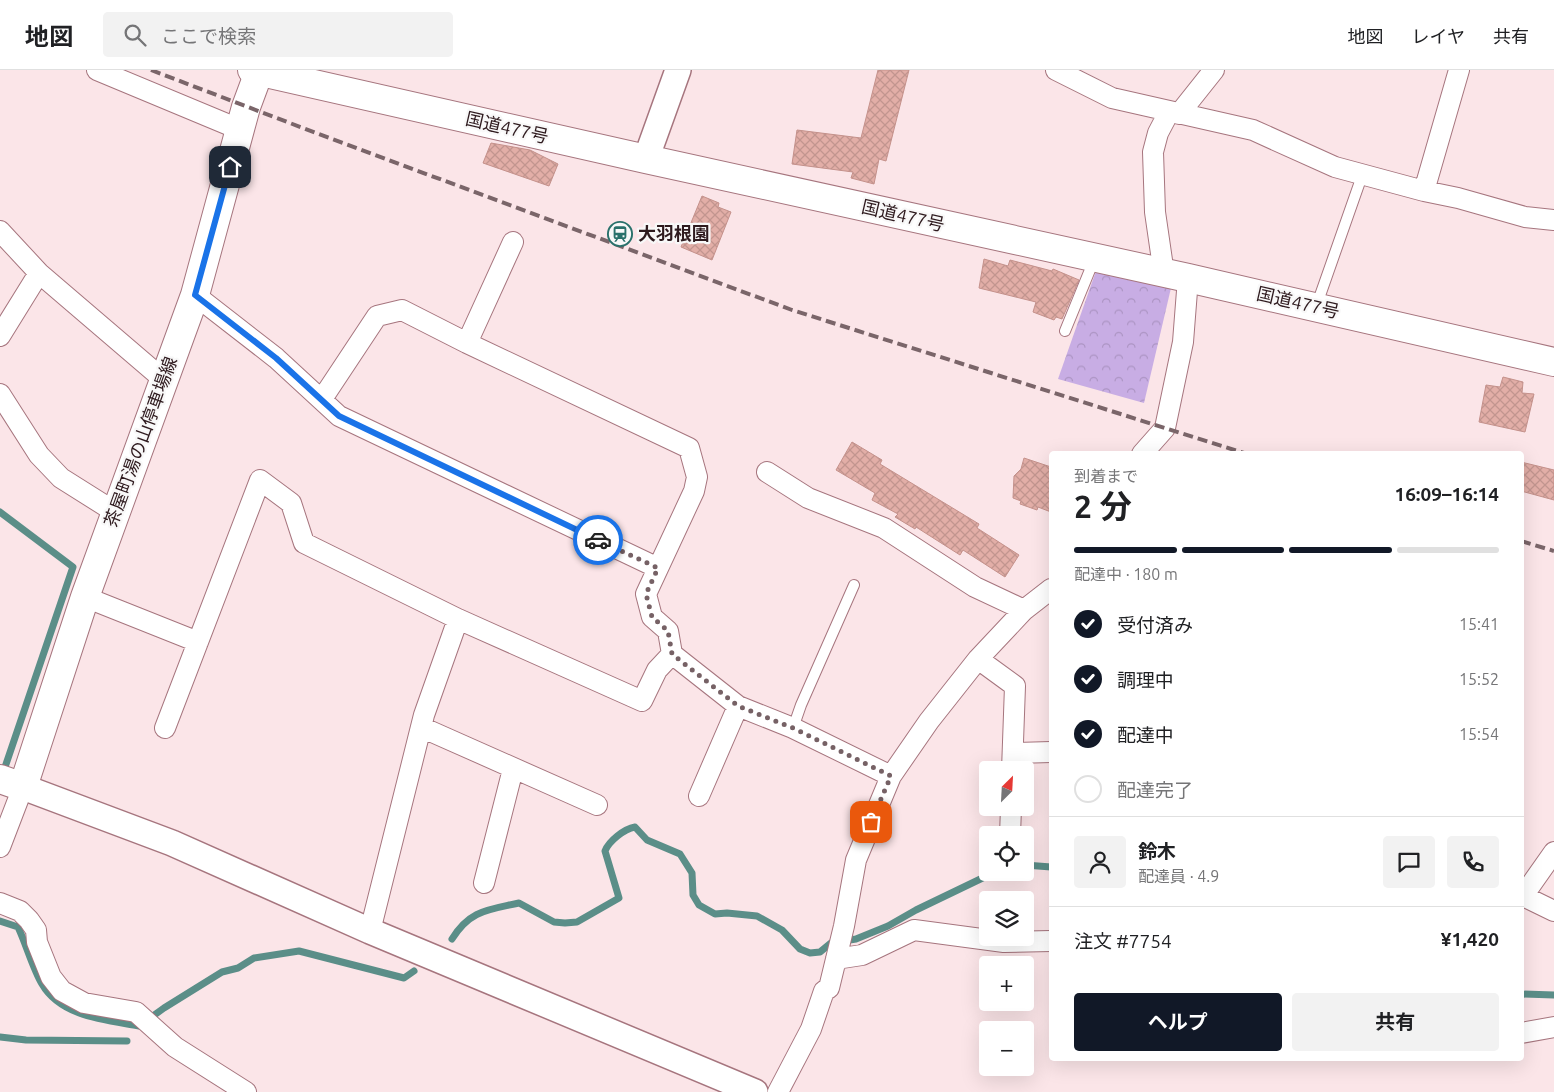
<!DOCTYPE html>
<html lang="ja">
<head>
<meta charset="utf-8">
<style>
	:root { --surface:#fff; --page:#f2f2f2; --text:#202124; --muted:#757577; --line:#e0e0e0; --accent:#111827 }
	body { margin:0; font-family:Ubuntu,"Noto Sans JP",sans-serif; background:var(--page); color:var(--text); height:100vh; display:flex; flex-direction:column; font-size:19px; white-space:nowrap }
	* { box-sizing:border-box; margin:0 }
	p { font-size:16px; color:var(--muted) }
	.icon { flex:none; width:28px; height:28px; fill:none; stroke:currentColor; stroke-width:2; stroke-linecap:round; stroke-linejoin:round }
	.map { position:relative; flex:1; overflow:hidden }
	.details { position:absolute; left:1049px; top:381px; width:475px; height:610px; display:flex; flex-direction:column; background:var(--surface); border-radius:5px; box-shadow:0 5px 20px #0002 }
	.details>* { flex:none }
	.needle { width:32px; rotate:24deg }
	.controls { position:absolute; left:979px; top:691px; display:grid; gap:10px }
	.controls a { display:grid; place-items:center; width:55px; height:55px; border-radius:5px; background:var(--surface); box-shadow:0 5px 20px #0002; font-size:25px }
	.pin { position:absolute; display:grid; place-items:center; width:42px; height:42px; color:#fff; margin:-21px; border-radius:10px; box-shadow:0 2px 8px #0006 }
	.courier { position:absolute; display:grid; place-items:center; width:50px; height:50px; margin:-25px; border:4px solid #1a73e8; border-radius:50%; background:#fff; color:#222; box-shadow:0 1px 6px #0007 }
	.summary em { font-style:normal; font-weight:700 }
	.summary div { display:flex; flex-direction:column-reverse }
	.summary { display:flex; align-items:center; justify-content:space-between; height:85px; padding:0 25px }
	h1 { font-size:32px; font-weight:700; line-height:38px }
	.bar { display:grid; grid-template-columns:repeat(4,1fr); gap:8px 5px; align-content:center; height:60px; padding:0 25px }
	.bar i { height:6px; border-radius:4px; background:var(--line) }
	.bar .selected { background:var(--accent) }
	.bar p { grid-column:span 4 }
	.line { display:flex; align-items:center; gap:12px; padding:0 25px; border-top:1px solid var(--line) }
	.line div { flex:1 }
	.round { display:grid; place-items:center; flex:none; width:52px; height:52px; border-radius:5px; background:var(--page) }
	ol { padding:0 25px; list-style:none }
	li { display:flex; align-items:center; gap:15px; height:55px }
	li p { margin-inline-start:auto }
	li .icon { padding:5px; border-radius:50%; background:var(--accent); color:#fff; stroke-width:4 }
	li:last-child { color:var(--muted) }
	li i { width:28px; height:28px; border:2px solid var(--line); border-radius:50% }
	.primary-button { display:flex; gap:10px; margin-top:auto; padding:10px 25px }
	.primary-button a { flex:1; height:58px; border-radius:5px; background:var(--accent); color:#fff; font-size:20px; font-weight:700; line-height:58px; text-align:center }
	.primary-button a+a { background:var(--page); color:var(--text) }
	header { display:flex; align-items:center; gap:30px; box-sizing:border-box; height:70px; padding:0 25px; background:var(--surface); border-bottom:1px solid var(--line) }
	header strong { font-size:24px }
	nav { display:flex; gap:28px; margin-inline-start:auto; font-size:18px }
	.search { width:350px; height:45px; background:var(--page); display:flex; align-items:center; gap:12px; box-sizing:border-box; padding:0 18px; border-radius:5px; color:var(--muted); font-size:19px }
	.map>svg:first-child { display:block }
</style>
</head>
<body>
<header>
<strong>地図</strong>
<div class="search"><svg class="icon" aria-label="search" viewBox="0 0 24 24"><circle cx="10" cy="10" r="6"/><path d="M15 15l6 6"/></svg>ここで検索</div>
<nav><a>地図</a><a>レイヤ</a><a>共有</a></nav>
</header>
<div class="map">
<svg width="1554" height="1022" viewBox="0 0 1554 1022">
	<defs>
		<pattern id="forest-crowns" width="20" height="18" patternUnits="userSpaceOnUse" patternTransform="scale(1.25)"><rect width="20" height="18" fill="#c8ade4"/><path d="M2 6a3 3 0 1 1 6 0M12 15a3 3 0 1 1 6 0" fill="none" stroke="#ac94c3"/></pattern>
		<pattern id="building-cross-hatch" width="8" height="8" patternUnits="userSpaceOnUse" patternTransform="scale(1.25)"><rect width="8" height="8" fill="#e2aea7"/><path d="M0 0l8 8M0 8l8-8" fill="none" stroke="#c2958f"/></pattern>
	</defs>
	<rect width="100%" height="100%" fill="#fbe5e8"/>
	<!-- forest -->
	<path fill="url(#forest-crowns)" d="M1096,201L1171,218L1144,333L1058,309Z"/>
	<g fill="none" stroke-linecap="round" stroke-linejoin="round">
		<!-- stream -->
		<path stroke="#5b8e88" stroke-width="7" d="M0,442L73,497L3,703
			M1025,795L1051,797
			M0,851L18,857C26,874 33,899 42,914C61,947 106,950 139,956L164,938L222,902L238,898L254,888L299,881L404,908L414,901
			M452,869C470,840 488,840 519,833L554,852L565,853L577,852L619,828L605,781C609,771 624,759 635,757L647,770L680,784L692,803L693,825L699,835L715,844L727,843L757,846L782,860L800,879L810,883L820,882L831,873L856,869L888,856L916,840L995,802
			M1521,924L1554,925
			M0,967L26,970L127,971"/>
	</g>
	<!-- building -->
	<path fill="url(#building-cross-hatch)" stroke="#c4918b" d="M878,0H909L886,91L879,89L874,114L851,108L853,102L792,94L797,60L861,68Z
		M491,73L530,80L558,94L549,116L483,93Z
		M702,126L719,133L718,137L731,142L712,190L681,177Z
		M984,189L1008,196L1010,190L1052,201L1053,199L1079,210L1062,249L1056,247L1054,250L1033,242L1036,232L979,218Z
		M1503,307L1523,312L1522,323L1534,324L1525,362L1479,352L1486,315L1500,317Z
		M852,372L882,390L880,394L979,454L977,458L1019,485L1005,507L963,480L960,485L916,457L915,459L895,447L898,444L872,430L875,423L836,400Z
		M1024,388L1051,397V442L1038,437L1037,440L1020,434L1021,431L1013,428L1014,406L1021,399Z
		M1521,392L1554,400V430L1521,421Z"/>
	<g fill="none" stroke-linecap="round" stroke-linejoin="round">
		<defs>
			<path id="service" d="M1316,237L1363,103
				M1065,261L1094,190
				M793,658L801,635L854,515"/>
			<path id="minor" d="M97,0L241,60
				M1056,0L1112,28L1253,60L1335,97L1424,121L1458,128L1525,147L1554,150
				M1179,44L1214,0
				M1424,121L1459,0
				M0,161L39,203L164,310
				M1164,204L1155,142L1153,82L1158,63L1169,42
				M195,225L276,288L339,346L658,498
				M0,266L39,203
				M467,273L513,172
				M0,324L39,385L61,408L115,442
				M1142,384L1165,358L1183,272L1188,208
				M767,402L808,428L884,458L975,517L1024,540
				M85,527L198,572
				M672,584L738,636L793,658L891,706
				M978,589L1015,616L1012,700
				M421,657L597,735
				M165,658L260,410L291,433L304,473L458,549L642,631L657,600L672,584L668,561L652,547L646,524L694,421L697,407L689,378L467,273L402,240L377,246L322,329
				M1013,683L1051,682
				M699,726L738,636
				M1010,765L1011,738
				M0,777L23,717
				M484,813L513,699
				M1521,825L1554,841
				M1523,826L1554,782
				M0,833L20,841L29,850L36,860L37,872L51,907L62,921L84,933L136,942L175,977L246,1022
				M370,861L424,645L458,549
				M836,889L862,885L914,860L1004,872L1051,871
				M1521,963L1554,957
				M778,1022L811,959L824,921L829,918L844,856L856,790L891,706L929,651L978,589L1024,540L1051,519"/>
			<path id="tertiary" d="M646,89L678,0
				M23,717L172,773L370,861L755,1022"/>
			<path id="secondary" d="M0,709L23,717L85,527L195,225L246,37L259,2"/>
			<path id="trunk" d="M252,0L646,89L1188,208L1554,292"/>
		</defs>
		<!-- service casing -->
		<use href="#service" stroke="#a6757e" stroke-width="12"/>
		<!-- minor casing -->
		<use href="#minor" stroke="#a6757e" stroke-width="22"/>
		<!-- tertiary casing -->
		<use href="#tertiary" stroke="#a6757e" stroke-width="28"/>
		<!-- secondary casing -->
		<use href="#secondary" stroke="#a6757e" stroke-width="30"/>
		<!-- trunk casing -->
		<use href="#trunk" stroke="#a6757e" stroke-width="30"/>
		<!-- service -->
		<use href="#service" stroke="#fff" stroke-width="10"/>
		<!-- minor -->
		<use href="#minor" stroke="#fff" stroke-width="20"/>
		<!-- tertiary -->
		<use href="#tertiary" stroke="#fff" stroke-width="25"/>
		<!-- secondary -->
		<use href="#secondary" stroke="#fff" stroke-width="28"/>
		<!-- trunk -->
		<use href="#trunk" stroke="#fff" stroke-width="28"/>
		<!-- rail -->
		<path stroke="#7a6569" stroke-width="4" stroke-dasharray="10 5" stroke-linecap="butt" d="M151,0L316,63L792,240L1247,384
			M1521,471L1554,481"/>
	</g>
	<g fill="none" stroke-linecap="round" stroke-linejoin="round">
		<!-- done -->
		<path stroke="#766165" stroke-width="5" stroke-dasharray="0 9" d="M598,470L658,498L646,524L652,547L668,561L672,584L738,636L793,658L891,706L871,752"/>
		<!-- route -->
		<path stroke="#1a73e8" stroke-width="6" d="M230,97L195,225L276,288L339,346L598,470"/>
	</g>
	<!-- icons -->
	<defs>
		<symbol id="station-ring" viewBox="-11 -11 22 22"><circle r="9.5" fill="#f8f8f8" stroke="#29716b" stroke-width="1.5"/><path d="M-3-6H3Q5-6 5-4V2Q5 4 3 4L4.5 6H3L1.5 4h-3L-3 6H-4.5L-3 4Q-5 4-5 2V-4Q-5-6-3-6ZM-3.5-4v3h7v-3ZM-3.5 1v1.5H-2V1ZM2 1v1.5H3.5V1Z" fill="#29716b"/></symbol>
	</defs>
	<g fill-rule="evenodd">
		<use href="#station-ring" x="606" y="150" width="28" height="28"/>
	</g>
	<g text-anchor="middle" stroke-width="4.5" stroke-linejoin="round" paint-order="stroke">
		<!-- street labels -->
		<g font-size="18" fill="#2e1a1e" stroke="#f8f8f8">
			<text transform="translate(507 58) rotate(13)" y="6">国道477号</text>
			<text transform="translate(903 146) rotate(13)" y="6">国道477号</text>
			<text transform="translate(1298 233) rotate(13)" y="6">国道477号</text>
			<text transform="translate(141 372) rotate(-70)" y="6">茶屋町湯の山停車場線</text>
		</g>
		<!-- poi labels -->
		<g font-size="18" font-weight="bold" fill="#2e1a1e" stroke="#f8f8f8" text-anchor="start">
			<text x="638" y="170">大羽根園</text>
		</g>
	</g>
</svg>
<div class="controls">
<a><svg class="needle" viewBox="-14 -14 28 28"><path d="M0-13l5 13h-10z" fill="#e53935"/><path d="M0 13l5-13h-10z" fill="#757577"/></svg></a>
<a><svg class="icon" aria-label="locate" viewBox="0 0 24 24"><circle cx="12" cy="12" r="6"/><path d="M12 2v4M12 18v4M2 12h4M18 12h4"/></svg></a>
<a><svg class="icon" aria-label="layers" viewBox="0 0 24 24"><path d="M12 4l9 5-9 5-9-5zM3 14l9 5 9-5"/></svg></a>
<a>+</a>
<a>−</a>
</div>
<div class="pin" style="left:871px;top:752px;background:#ea580c"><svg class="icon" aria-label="bag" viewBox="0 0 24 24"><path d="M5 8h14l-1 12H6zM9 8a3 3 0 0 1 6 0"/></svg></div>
<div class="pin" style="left:230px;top:97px;background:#1f2937"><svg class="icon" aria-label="home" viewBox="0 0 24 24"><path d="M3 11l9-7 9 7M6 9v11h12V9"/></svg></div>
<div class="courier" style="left:598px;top:470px"><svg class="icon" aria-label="car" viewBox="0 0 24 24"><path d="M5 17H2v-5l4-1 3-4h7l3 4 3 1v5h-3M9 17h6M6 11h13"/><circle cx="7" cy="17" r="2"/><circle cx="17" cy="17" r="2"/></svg></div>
<section class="details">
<div class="summary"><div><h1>2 分</h1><p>到着まで</p></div><em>16:09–16:14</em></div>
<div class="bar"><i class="selected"></i><i class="selected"></i><i class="selected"></i><i></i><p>配達中 · 180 m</p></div>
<ol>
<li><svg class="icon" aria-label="check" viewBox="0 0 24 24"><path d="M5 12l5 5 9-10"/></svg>受付済み<p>15:41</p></li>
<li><svg class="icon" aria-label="check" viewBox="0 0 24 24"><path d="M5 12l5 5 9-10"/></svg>調理中<p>15:52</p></li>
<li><svg class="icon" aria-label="check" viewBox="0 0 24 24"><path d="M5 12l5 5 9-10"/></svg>配達中<p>15:54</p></li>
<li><i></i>配達完了</li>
</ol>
<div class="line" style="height:90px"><a class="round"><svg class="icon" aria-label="person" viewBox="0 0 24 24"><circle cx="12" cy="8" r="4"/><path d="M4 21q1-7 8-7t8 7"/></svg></a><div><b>鈴木</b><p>配達員 · 4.9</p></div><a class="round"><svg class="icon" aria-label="chat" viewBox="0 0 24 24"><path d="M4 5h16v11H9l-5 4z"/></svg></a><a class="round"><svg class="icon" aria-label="phone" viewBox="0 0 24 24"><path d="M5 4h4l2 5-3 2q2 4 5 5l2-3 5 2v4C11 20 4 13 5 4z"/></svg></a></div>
<div class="line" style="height:65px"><div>注文 #7754</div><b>¥1,420</b></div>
<div class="primary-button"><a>ヘルプ</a><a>共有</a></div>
</section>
</div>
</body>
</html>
